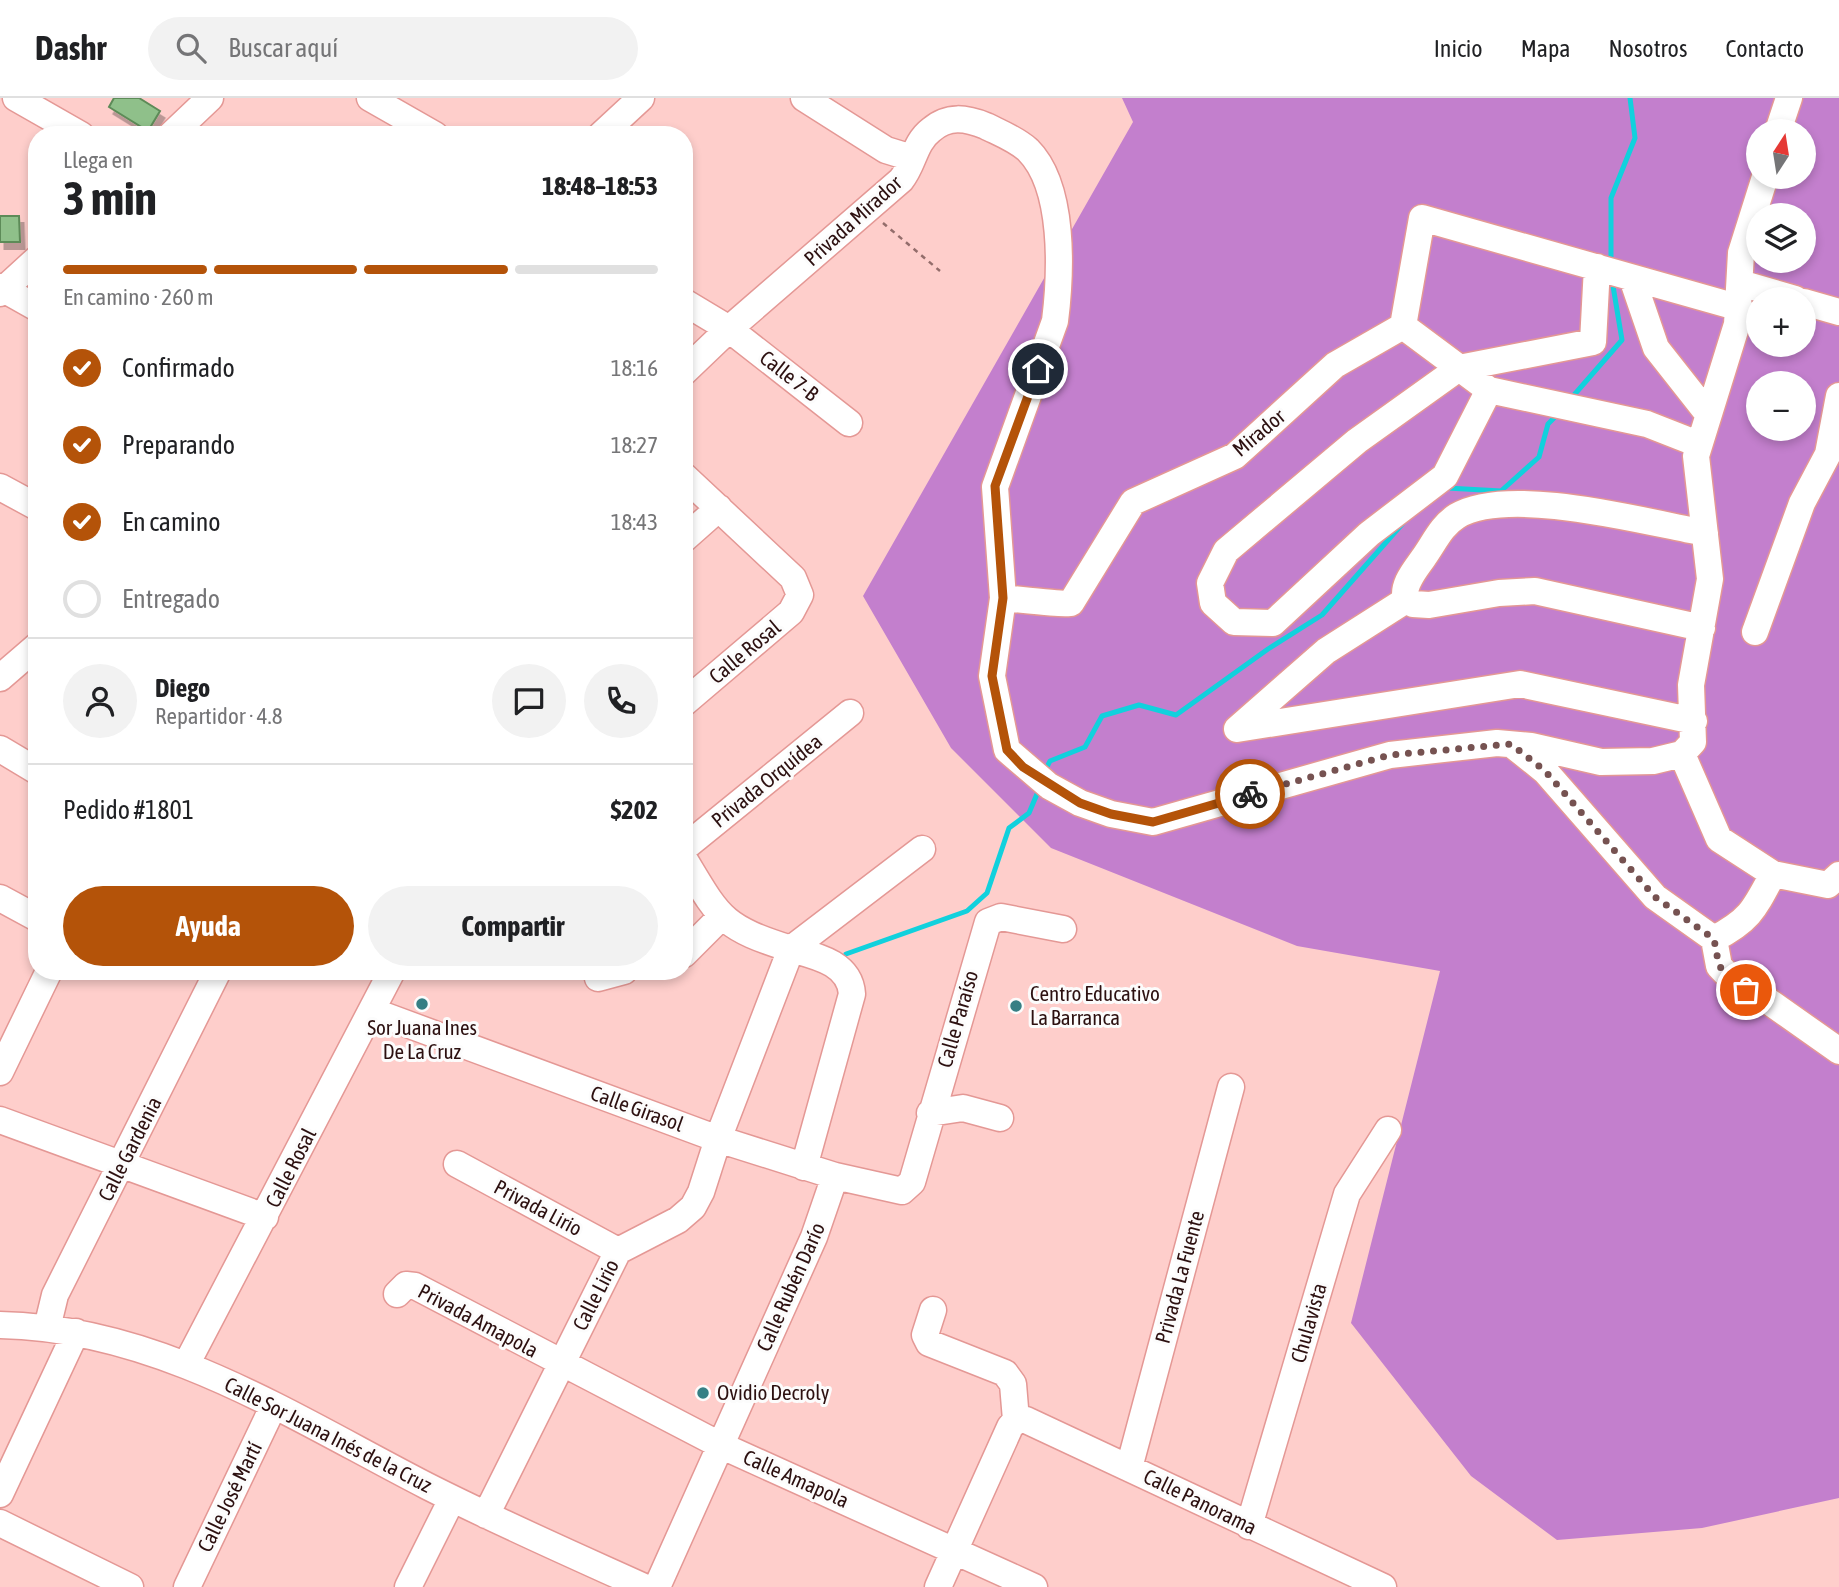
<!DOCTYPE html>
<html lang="es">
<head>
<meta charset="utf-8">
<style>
	:root { --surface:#fff; --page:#f2f2f2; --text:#202124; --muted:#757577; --line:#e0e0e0; --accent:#b45309 }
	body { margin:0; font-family:"Asap Condensed",sans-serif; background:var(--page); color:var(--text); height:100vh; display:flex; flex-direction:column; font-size:26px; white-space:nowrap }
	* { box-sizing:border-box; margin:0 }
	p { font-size:23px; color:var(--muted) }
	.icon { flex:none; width:38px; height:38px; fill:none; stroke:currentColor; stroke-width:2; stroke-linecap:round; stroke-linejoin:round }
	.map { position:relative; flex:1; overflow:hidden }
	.side { position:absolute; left:28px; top:28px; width:665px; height:854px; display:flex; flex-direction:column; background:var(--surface); border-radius:28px; box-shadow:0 4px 10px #0003 }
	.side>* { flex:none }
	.needle { width:46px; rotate:12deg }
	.fabs { position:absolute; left:1746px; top:21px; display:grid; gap:14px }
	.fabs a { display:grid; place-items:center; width:70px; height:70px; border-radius:50%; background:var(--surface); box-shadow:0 4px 10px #0003; font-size:35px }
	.pin { position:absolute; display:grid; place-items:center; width:60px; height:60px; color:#fff; margin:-30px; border:4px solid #fff; border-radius:50%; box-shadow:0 2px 7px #0007 }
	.courier { position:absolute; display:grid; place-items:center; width:70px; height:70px; margin:-35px; border:5px solid #b45309; border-radius:50%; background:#fff; color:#222; box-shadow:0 2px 9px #0007 }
	.overview em { font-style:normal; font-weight:700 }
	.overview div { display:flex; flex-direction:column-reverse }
	.overview { display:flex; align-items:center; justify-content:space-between; height:119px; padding:0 35px }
	h1 { font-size:46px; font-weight:700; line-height:52px }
	.bar { display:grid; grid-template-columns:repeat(4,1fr); gap:10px 7px; align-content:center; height:84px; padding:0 35px }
	.bar i { height:9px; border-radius:5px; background:var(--line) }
	.bar .on { background:var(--accent) }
	.bar p { grid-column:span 4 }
	.line { display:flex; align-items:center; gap:18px; padding:0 35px; border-top:2px solid var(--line) }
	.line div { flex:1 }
	.round { display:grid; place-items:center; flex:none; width:74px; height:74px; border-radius:37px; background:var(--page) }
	ol { padding:0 35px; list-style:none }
	li { display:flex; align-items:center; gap:21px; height:77px }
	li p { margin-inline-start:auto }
	li .icon { padding:7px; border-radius:50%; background:var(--accent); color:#fff; stroke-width:4 }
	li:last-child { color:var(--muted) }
	li i { width:38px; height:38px; border:4px solid var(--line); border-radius:50% }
	.primary-button { display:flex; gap:14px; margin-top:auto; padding:14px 35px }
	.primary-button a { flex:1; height:80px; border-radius:42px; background:var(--accent); color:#fff; font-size:28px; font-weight:700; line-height:80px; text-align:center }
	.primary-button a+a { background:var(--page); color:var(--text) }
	header { display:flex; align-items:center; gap:42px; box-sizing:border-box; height:98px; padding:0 35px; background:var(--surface); border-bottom:2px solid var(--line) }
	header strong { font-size:33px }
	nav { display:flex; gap:38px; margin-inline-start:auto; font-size:24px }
	.search { width:490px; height:63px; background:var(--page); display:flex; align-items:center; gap:18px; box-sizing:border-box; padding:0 24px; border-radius:38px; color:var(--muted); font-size:26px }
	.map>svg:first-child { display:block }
</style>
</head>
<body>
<header>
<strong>Dashr</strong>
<div class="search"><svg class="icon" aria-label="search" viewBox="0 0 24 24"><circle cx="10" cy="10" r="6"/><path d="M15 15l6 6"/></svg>Buscar aquí</div>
<nav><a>Inicio</a><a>Mapa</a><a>Nosotros</a><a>Contacto</a></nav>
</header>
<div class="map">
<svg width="1839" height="1489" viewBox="0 0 1839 1489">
	<defs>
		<filter id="shadow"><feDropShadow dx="4.5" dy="7" stdDeviation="0" flood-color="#0004"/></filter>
	</defs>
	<rect width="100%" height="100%" fill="#fececb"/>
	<!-- forest -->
	<path fill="#c37fcd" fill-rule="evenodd" d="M1122,0H1839V1400L1702,1430L1557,1442L1471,1378L1351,1225L1440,873L1297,848L1051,750L951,650L863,498L1133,24ZM1759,33H1804V79H1759ZM1759,117H1804V163H1759ZM1759,201H1804V247H1759ZM1759,285H1804V331H1759Z"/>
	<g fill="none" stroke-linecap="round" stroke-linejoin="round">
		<!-- stream -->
		<path stroke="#11d1dd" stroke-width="5" d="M1611,159V100L1635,40L1630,0
			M1574,297L1622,242L1613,188
			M1447,390L1501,393L1539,359L1548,326L1554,320
			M1047,669L1050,663L1085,649L1102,618L1139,607L1176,617L1268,551L1322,517L1404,424
			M846,856L967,813L987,795L1009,730L1029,715L1037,696"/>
	</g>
	<!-- building -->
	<path fill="#8fc08a" stroke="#5d8b58" stroke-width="2" filter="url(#shadow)" d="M114,0H139L160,13L148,33L109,9Z
		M0,118H19L20,144H0Z"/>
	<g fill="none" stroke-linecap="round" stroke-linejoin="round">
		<defs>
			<path id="minor" d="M16,0L81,37
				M370,0L435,37
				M804,0L886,52L912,60
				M1778,33L1789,0
				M171,37L210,0
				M601,37L641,0
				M1632,180L1656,250L1708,316
				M1740,185L1795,201
				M0,189L37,210
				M0,195L37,161
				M684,204L729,231L849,325
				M1804,204L1839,214
				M1403,228L1422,120L1740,210
				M1403,228L1489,292L1647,326L1698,346
				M684,274L729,231L901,82C914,66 914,45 931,32C948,17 966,20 986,28C1000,35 1016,41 1028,52C1065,89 1061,175 1055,223L995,389L1003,500L992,578L1007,652L1049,688L1080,705L1111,716L1153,724L1390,657L1497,645L1531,648L1601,664L1653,663L1682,656L1693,644L1691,587L1710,481L1696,358L1737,226L1741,155L1765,79
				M1489,292L1445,378L1369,436L1273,525L1234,524L1213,505L1210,485L1226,453L1357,343L1459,270L1593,244L1597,169
				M684,378L793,480L800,497L791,514L684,605
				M0,389L37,409
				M684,441L719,410
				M1003,500C1016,501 1065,507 1071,505L1133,404L1235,358L1335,267L1403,228
				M1406,502C1401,487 1416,471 1424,459C1434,445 1442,427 1457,418C1509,387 1646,424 1705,435
				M1406,502L1413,506L1429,507L1499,495L1535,493L1702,530
				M1755,534L1802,405L1828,356L1839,298
				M0,580L37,548
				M1237,631L1520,586L1694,623
				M1237,631L1326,553L1406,502
				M1515,649L1545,673L1655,799L1714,841L1719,868L1737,887L1764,900L1839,953
				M0,651L37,673
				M1682,656L1719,741L1773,776L1828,787L1839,777
				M684,750L850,615
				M684,761C720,821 722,829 791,851L922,751
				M0,800L37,820
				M1714,841C1750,822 1754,812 1773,776
				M684,856L721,819
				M598,880L624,873
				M372,913L718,1041L835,1078L902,1093L912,1084L988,824L1001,819L1063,831
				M0,974L49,873
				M930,1015L963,1010L1000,1020
				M0,1022L265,1119
				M457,1066L618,1153
				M397,1196L406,1187L415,1188L720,1347L1034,1489
				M933,1212L925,1237L929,1245L1005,1275L1013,1286L1016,1322
				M0,1227C158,1230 291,1318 427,1388C498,1424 571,1456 644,1489
				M47,1230L55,1197L218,873
				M187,1265L392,873
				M1016,1322H1026L1383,1489
				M1129,1370L1231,989
				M0,1396L76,1234
				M486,1417L618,1153L678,1122L693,1109L701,1094L718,1041L791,851C816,858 850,865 852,896L804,1069
				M0,1425L130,1489
				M1249,1428L1347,1096L1388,1032
				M187,1489L273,1309
				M408,1489L452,1401
				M657,1489L814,1139L835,1078
				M938,1489L1010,1329L1016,1322"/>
		</defs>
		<!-- minor casing -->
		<use href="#minor" stroke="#e49895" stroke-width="29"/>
		<!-- path -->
		<path stroke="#936d6b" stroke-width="2.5" stroke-dasharray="5 5" stroke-linecap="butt" d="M883,125L940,173"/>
		<!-- minor -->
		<use href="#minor" stroke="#fff" stroke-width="26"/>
	</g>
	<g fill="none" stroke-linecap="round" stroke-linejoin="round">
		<!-- done -->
		<path stroke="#765251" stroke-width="7" stroke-dasharray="0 12.6" d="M1250,696L1390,657L1511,646L1545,673L1655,799L1714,841L1719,868L1746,892"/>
		<!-- route -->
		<path stroke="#b45309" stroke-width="9" d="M1038,271L995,388L1003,500L992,578L1007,652L1023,669L1080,705L1111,716L1153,724L1250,696"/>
	</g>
	<!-- markers -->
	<g fill="#367f84" stroke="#fcfcfc" stroke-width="2.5">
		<circle cx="422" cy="906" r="7"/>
		<circle cx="1016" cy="908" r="7"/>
		<circle cx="703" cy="1295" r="7"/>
	</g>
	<g text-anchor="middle" stroke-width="6" stroke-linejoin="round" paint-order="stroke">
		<!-- street labels -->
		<g font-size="21" fill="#2c1010" stroke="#fcfcfc">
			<text transform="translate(853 123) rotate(-42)" y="7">Privada Mirador</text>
			<text transform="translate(789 278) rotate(38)" y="7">Calle 7-B</text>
			<text transform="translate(1259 335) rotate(-40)" y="7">Mirador</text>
			<text transform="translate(745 554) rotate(-40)" y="7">Calle Rosal</text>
			<text transform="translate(767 683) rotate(-39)" y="7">Privada Orquídea</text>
			<text transform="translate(958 921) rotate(-74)" y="7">Calle Paraíso</text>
			<text transform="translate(637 1011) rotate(20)" y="7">Calle Girasol</text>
			<text transform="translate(130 1051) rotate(-63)" y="7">Calle Gardenia</text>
			<text transform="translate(291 1070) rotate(-63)" y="7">Calle Rosal</text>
			<text transform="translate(538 1110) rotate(28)" y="7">Privada Lirio</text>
			<text transform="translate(1180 1179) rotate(-75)" y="7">Privada La Fuente</text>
			<text transform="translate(791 1189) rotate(-66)" y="7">Calle Rubén Darío</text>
			<text transform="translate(596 1197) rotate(-63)" y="7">Calle Lirio</text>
			<text transform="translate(478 1223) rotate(28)" y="7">Privada Amapola</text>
			<text transform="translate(1309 1225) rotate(-74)" y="7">Chulavista</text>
			<text transform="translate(328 1337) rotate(27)" y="7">Calle Sor Juana Inés de la Cruz</text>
			<text transform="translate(796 1381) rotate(24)" y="7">Calle Amapola</text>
			<text transform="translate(230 1399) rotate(-64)" y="7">Calle José Martí</text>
			<text transform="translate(1200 1404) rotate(26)" y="7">Calle Panorama</text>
		</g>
		<!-- poi labels -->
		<g font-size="21" fill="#2c1010" stroke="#fcfcfc" text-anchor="start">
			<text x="1030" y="903">Centro Educativo<tspan x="1030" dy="24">La Barranca</tspan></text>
			<text x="422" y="937" text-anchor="middle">Sor Juana Ines<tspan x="422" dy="24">De La Cruz</tspan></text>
			<text x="717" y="1302">Ovidio Decroly</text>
		</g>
	</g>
</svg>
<div class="fabs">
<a><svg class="needle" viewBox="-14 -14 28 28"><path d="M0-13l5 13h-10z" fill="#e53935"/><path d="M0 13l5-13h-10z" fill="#757577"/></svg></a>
<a><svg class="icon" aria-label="layers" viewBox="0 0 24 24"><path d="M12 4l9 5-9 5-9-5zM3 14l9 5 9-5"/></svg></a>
<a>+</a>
<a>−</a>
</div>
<div class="pin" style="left:1746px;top:892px;background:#ea580c"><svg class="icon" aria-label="bag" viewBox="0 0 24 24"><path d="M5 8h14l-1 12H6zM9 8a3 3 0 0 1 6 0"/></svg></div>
<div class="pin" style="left:1038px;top:271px;background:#1f2937"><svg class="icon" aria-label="home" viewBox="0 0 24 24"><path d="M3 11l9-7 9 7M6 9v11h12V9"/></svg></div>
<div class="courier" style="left:1250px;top:696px"><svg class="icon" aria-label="bike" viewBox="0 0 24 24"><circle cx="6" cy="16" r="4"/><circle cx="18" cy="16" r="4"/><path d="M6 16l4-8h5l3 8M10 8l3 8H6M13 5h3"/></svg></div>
<section class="side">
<div class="overview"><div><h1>3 min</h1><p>Llega en</p></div><em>18:48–18:53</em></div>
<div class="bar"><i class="on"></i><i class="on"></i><i class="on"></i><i></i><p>En camino · 260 m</p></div>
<ol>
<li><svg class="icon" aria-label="check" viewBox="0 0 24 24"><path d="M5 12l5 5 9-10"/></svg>Confirmado<p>18:16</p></li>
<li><svg class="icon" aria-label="check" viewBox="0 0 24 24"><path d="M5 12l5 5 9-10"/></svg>Preparando<p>18:27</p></li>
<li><svg class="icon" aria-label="check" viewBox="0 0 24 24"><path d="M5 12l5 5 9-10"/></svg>En camino<p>18:43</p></li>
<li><i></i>Entregado</li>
</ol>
<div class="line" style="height:126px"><a class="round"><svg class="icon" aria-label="person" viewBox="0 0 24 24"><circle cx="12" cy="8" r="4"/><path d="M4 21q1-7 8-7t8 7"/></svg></a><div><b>Diego</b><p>Repartidor · 4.8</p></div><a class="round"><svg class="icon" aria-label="chat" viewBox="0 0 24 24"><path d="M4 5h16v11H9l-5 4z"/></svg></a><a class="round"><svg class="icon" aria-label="phone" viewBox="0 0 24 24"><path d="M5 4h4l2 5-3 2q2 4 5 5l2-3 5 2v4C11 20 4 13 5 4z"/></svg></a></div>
<div class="line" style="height:91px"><div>Pedido #1801</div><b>$202</b></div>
<div class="primary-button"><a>Ayuda</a><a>Compartir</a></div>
</section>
</div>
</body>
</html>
